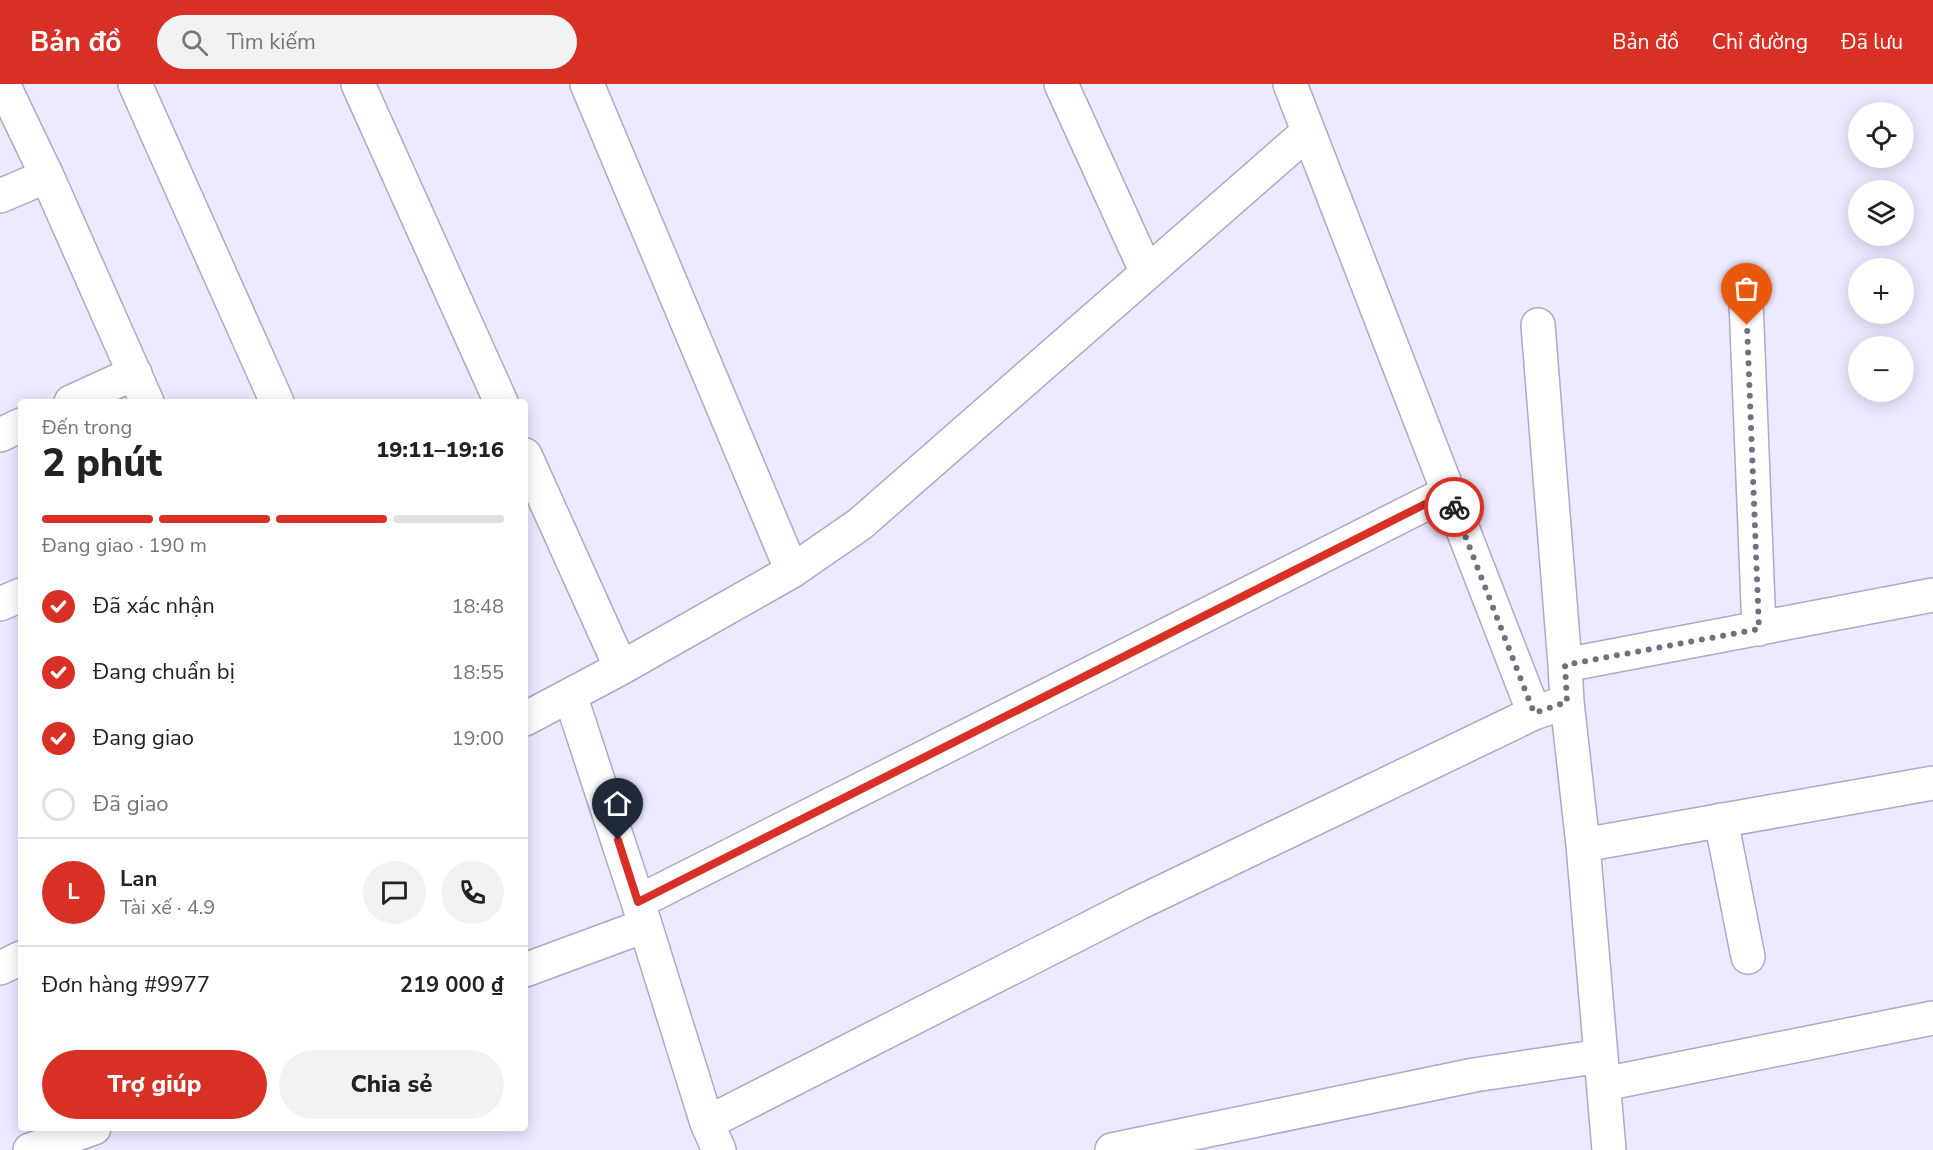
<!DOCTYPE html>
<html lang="vi">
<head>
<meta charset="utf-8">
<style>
	:root { --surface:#fff; --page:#f2f2f2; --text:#222; --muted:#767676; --line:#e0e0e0; --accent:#d93025 }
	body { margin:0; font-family:"Nunito Sans",sans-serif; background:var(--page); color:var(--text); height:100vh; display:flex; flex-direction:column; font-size:22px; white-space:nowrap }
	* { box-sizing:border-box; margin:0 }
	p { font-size:20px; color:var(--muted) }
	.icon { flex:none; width:33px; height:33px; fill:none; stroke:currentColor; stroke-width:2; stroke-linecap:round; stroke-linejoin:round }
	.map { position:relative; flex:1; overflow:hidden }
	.drawer { position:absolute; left:18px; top:315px; width:510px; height:732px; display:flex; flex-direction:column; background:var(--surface); border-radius:6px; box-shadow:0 3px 15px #0003 }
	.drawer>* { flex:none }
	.fabs { position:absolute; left:1848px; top:18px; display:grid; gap:12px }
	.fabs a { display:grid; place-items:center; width:66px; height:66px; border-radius:50%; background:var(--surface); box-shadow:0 3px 15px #0003; font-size:30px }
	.pin { position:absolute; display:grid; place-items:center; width:51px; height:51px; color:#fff; margin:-62px -26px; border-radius:50% 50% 50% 0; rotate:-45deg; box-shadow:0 0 6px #0007 }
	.pin .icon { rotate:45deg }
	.courier { position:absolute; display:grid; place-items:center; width:60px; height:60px; margin:-30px; border:4px solid #d93025; border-radius:50%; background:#fff; color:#222; box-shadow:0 2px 8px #0007 }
	.head em { font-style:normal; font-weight:800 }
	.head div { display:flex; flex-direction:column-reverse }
	.head { display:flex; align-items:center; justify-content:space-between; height:102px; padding:0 24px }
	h1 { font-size:39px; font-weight:800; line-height:45px }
	.bar { display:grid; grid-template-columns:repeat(4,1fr); gap:9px 6px; align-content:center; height:72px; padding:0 24px }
	.bar i { height:8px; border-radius:4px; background:var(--line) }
	.bar .selected { background:var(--accent) }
	.bar p { grid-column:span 4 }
	.line { display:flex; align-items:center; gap:15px; padding:0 24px; border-top:2px solid var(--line) }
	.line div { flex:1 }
	.round { display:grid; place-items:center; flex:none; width:63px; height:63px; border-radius:32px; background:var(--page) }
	ol { padding:0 24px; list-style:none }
	li { display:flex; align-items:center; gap:18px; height:66px }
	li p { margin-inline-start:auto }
	li .icon { padding:6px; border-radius:50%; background:var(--accent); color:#fff; stroke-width:4 }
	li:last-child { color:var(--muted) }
	li i { width:33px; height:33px; border:3px solid var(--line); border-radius:50% }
	.action { display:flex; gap:12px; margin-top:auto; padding:12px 24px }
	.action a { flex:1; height:69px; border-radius:36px; background:var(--accent); color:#fff; font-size:24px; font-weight:800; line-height:69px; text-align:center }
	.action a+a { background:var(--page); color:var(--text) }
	header { display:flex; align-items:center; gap:36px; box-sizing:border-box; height:84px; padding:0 30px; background:var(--accent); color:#fff }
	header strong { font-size:28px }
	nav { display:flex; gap:33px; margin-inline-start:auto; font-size:21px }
	.search { width:420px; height:54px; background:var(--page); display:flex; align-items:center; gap:15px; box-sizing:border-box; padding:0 21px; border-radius:33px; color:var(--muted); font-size:22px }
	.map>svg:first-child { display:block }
</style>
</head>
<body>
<header>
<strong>Bản đồ</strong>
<div class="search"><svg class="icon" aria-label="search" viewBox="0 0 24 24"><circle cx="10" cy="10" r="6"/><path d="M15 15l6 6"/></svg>Tìm kiếm</div>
<nav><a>Bản đồ</a><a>Chỉ đường</a><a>Đã lưu</a></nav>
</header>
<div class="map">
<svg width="1933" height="1066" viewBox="0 0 1933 1066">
	<rect width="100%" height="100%" fill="#eceaff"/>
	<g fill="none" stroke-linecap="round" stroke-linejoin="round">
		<defs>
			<path id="minor" d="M3,0L47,92L147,318
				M135,0L277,318
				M358,0L501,318
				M587,0L792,487
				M1061,0L1147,189
				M1290,0L1534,629
				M0,112L47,92
				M1746,217L1759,545
				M1538,241L1565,581
				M71,318L135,289
				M0,351L21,341
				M525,371L621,584
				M0,520L21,511
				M570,611L638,818L707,1039L719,1066
				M525,635L621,584L792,487L860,440L1308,48
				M1721,736L1748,873
				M1583,761L1933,699
				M638,818L1449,408
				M0,884L21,874
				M525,886L644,842
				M1604,1000L1933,934
				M707,1039L1137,820L1534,629L1567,618
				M30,1066L94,1044
				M1112,1066L1474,991L1601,972
				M1609,1066L1583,761L1567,618L1565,581L1933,511"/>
		</defs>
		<!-- minor casing -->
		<use href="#minor" stroke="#aca9c9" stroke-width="36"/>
		<!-- minor -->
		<use href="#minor" stroke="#fff" stroke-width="33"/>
	</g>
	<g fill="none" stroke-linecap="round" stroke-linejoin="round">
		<!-- done -->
		<path stroke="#727080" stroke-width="6" stroke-dasharray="0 10.8" d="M1454,423L1534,629L1567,618L1565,581L1759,545L1747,241"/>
		<!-- route -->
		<path stroke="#d93025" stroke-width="8" d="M618,756L638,818L1449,408L1454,423"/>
	</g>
</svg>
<div class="fabs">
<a><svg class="icon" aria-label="locate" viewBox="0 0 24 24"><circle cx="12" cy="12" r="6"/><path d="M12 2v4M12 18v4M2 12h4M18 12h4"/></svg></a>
<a><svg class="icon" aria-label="layers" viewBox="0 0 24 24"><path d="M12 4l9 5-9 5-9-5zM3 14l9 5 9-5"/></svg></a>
<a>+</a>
<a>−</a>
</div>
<div class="pin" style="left:1747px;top:241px;background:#ea580c"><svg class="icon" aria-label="bag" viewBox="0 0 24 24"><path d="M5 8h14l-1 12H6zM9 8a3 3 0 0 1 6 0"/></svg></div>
<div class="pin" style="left:618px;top:756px;background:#1f2937"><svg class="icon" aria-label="home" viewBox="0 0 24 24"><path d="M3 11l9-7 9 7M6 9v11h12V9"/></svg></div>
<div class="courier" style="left:1454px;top:423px"><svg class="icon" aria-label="bike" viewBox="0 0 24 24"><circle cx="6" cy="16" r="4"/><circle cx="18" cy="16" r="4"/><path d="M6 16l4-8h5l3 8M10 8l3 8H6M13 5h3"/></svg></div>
<section class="drawer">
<div class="head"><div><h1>2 phút</h1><p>Đến trong</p></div><em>19:11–19:16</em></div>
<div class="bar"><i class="selected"></i><i class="selected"></i><i class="selected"></i><i></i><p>Đang giao · 190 m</p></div>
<ol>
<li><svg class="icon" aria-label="check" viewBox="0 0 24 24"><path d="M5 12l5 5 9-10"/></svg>Đã xác nhận<p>18:48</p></li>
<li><svg class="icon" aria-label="check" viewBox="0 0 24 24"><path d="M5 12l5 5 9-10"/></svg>Đang chuẩn bị<p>18:55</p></li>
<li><svg class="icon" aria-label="check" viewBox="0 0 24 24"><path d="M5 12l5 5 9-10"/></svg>Đang giao<p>19:00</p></li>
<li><i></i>Đã giao</li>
</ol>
<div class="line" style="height:108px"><b class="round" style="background:var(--accent);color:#fff">L</b><div><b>Lan</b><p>Tài xế · 4.9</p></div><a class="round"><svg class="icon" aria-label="chat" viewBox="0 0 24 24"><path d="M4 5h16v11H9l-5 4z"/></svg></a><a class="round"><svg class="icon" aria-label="phone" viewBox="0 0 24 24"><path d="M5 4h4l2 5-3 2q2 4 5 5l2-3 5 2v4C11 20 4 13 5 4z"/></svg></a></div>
<div class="line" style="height:78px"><div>Đơn hàng #9977</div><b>219 000 ₫</b></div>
<div class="action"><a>Trợ giúp</a><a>Chia sẻ</a></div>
</section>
</div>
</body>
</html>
